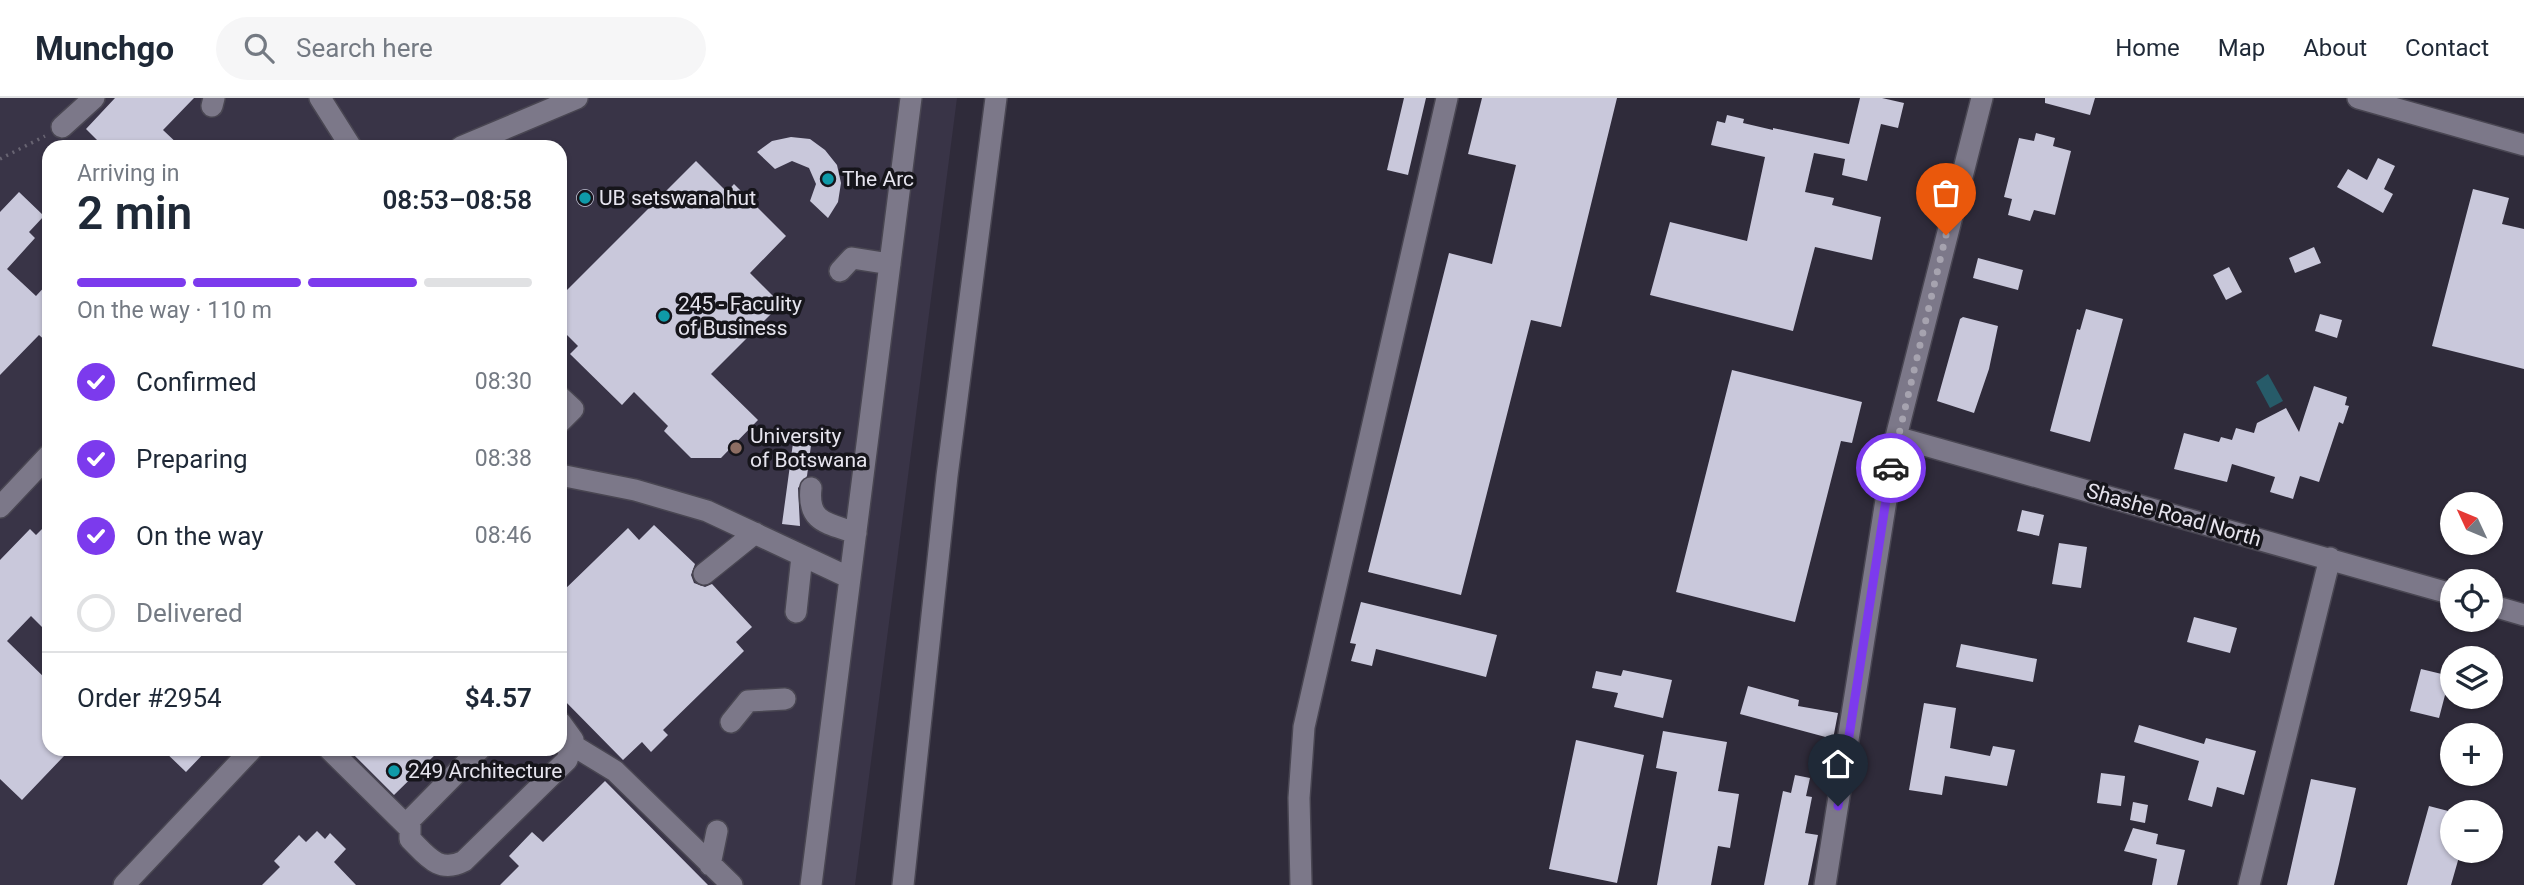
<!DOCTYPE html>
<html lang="en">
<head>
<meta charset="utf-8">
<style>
	:root { --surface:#fff; --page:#f6f6f7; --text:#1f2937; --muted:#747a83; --line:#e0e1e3; --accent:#7c3aed }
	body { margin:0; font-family:Roboto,sans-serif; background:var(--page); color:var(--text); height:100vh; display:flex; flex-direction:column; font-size:26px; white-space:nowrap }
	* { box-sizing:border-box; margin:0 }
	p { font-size:23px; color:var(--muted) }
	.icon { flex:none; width:38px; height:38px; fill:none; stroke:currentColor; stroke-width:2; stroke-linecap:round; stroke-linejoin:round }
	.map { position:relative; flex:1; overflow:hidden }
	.panel { position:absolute; left:42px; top:42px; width:525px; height:616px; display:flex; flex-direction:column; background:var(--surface); border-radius:21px; box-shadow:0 2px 5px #0004 }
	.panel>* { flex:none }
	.needle { width:46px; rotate:314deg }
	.tools { position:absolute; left:2440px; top:394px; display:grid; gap:14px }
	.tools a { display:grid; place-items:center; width:63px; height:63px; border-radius:50%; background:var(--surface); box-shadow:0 2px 5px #0004; font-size:35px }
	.pin { position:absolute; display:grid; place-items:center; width:60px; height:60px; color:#fff; margin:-72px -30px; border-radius:50% 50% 50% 0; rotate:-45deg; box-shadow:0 0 7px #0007 }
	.pin .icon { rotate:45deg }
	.courier { position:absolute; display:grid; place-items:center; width:70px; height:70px; margin:-35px; border:5px solid #7c3aed; border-radius:50%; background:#fff; color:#222; box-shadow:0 2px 9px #0007 }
	.summary em { font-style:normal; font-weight:600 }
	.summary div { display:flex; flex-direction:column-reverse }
	.summary { display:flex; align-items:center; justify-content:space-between; height:119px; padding:0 35px }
	h1 { font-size:46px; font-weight:600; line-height:52px }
	.bar { display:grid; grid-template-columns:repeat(4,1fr); gap:10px 7px; align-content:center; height:84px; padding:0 35px }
	.bar i { height:9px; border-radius:5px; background:var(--line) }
	.bar .selected { background:var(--accent) }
	.bar p { grid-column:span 4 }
	.line { display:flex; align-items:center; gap:18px; padding:0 35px; border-top:2px solid var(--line) }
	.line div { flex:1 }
	ol { padding:0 35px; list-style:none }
	li { display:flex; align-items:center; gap:21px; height:77px }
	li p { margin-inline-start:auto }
	li .icon { padding:7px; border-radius:50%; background:var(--accent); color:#fff; stroke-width:4 }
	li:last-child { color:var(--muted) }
	li i { width:38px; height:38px; border:4px solid var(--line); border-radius:50% }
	header { display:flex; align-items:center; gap:42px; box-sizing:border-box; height:98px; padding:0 35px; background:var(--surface); border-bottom:2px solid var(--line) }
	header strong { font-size:33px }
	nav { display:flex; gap:38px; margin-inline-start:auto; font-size:24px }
	.search { width:490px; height:63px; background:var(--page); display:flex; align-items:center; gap:18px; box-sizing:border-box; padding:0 24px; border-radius:38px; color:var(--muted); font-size:26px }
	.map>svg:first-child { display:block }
</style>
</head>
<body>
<header>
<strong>Munchgo</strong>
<div class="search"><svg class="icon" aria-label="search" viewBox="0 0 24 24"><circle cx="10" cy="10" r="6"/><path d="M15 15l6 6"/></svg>Search here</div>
<nav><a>Home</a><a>Map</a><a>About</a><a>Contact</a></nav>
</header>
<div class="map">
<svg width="2524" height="787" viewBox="0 0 2524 787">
	<rect width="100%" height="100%" fill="#2f2b3a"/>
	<!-- built -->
	<path fill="#393447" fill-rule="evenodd" d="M0,0H957L855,787H0ZM49,49H560V651H49Z"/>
	<!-- water -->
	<path fill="#275b69" d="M2268,276L2283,303L2270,310L2256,284Z"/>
	<!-- building -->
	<path fill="#c9c8db" d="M115,0H194L163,32L181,49H104L86,31Z
		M1404,0H1426L1408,77L1387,72Z
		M1482,0H1617L1561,229L1531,222L1461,497L1368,474L1449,155L1492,166L1516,67L1468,56Z
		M1860,0H1882L1904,5L1898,30L1881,26L1867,83L1842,77L1845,61L1814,55L1805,94L1834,100L1832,107L1881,119L1872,162L1815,149L1793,233L1650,197L1670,124L1747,143L1765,59L1711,47L1717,23L1725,25L1727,17L1744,21L1743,25L1773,32V30L1849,46Z
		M2045,0H2095L2090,17L2045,5Z
		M2036,35L2055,40L2053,48L2071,53L2055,117L2034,112L2030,123L2008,117L2012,101L2004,99L2019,40L2034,43Z
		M791,39L810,41L825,52L837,67L841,85L838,104L828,120L810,103L816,86L809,70L792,63L775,71L757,54L772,43Z
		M2378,60L2395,68L2384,91L2393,96L2383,115L2337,89L2348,71L2367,82Z
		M696,63L727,94L734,86L786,138L750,175L781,206L711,276L758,322L721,360H691L664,333L668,328L634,294L622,307L570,256L578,248L560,230V199Z
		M576 100a9 9 0 1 1 18 0a9 9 0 1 1-18 0Z
		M2473,91L2509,100L2502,126L2524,131V271L2432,248Z
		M19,94L44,118L29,134L35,140L7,171L36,198L49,184V246L39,237L0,277V114Z
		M2314,149L2321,165L2295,175L2289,160Z
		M1978,160L2023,172L2018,192L1973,180Z
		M2229,169L2242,194L2226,202L2213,177Z
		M2086,211L2123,221L2090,344L2050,333L2077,231L2080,232Z
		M2320,216L2342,222L2337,240L2315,233Z
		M1963,219L1998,228L1989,271L1974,315L1937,303L1960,221Z
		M1732,272L1862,304L1852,345L1841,343L1795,524L1676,494Z
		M2314,288L2347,299L2345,307L2349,308L2343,326L2339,324L2319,384L2300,378L2293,401L2270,394L2275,379L2232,366L2227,384L2174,371L2184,335L2219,344L2221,339L2232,342L2236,330L2254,335L2257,325L2286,310L2299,334Z
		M793,345L811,347L807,378L798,390L800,428L782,426Z
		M2022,412L2044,417L2039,438L2017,433Z
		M49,424V536L31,518L7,543L49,584V651H56L64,658L22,702L0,681V462L30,431L36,437Z
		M654,427L695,466L691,477L694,485L705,489L712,486L752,529L736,544L744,553L663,632L668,637L651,654L642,644L623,662L560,598V496L628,430L639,442Z
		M2059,445L2087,449L2081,490L2052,486Z
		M1361,504L1497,537L1486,579L1376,551L1372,568L1351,563L1356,546L1350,545Z
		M2194,519L2237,530L2230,555L2187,544Z
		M1961,546L2037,561L2033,584L1956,569Z
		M2421,571L2450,578L2439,620L2410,613Z
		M1623,572L1672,582L1663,620L1614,609L1618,595L1592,590L1596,573L1621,578Z
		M1748,588L1799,602L1798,608L1838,615L1833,641L1740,616Z
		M1924,605L1956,610L1950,650L1990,658L1993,648L2015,652L2007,688L1945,678L1942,697L1909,692Z
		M2139,627L2204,646L2206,640L2256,653L2244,697L2217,689L2212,709L2188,702L2199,663L2134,644Z
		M1663,633L1727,644L1718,693L1739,696L1730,750L1718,748L1711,787H1657L1677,674L1656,670Z
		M1576,642L1644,657L1617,785L1549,771Z
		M162,651H208L186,674Z
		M348,651H441L394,697Z
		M2101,675L2125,678L2121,708L2097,705Z
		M1795,677L1810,680L1806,698L1812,699L1805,735L1818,737L1808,787H1764L1783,693L1791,695Z
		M2311,681L2356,690L2339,766L2334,787H2287Z
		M605,683L708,787H500L519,768L509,758L532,734L543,744Z
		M2133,704L2148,707L2145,725L2130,722Z
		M2429,708L2452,714V752H2461L2451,787H2407Z
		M2133,730L2158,736L2156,746L2185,752L2177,787H2152L2157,761L2124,753Z
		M317,733L325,741L330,735L346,751L334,764L356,787H262L280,769L274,763L299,737L306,744Z"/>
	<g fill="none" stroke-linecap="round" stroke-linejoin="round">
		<defs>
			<path id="minor" d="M320,0L351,49
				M2358,0L2524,47
				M212,8L214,0
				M62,29L94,0
				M461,49L577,0
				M840,173L852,160L890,166
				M560,299L573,311L560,324
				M1896,339L2452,496
				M560,377L635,392L707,413L850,480
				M811,390C807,425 828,425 856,435
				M0,409L49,357
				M704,476L755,435
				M2490,507L2524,517
				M796,514L802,458
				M731,624L748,603L785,601
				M574,648L615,673L732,787
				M329,651L408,729
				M480,651L410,722V741C427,758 439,776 464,763L567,662L573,642L560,624
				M710,767L717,733
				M124,787L252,651
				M811,787L911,0
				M903,787L947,378L996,0
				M1301,787L1299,700L1304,629L1447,0
				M1825,787L1896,339L1982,0
				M2249,787L2330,460"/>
		</defs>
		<!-- minor casing -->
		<use href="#minor" stroke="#494652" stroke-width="24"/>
		<!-- path -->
		<path stroke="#686472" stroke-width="3.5" stroke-dasharray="2 5" stroke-linecap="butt" d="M0,61L45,38"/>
		<!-- minor -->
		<use href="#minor" stroke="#7c7889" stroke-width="21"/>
	</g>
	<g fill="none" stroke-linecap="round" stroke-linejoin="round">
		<!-- done -->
		<path stroke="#a6a3af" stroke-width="7" stroke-dasharray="0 12.6" d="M1891,370L1946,137"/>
		<!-- route -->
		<path stroke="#7c3aed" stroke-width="9" d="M1838,708L1891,370"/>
	</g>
	<!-- markers -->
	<g fill="#0f9aa8" stroke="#16151b" stroke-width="2.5">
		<circle cx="828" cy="81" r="7"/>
		<circle cx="585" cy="100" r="7"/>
		<circle cx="664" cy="218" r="7"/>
		<circle cx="394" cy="673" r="7"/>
	</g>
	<circle fill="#8d6e63" stroke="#16151b" stroke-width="2.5" cx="736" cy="350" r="7"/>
	<g text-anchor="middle" stroke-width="7" stroke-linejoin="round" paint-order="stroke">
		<!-- poi labels -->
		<g font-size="21" fill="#e6e4ee" stroke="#16151b" text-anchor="start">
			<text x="842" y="88">The Arc</text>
			<text x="599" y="107">UB setswana hut</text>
			<text x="678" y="213">245 - Faculity<tspan x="678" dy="24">of Business</tspan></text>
			<text x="750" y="345">University<tspan x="750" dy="24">of Botswana</tspan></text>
			<text x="408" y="680">249 Architecture</text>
		</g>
		<!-- street labels -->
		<g font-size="21" fill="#e6e4ee" stroke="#16151b">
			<text transform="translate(2174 417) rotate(16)" y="7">Shashe Road North</text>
		</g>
	</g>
</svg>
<div class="tools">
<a><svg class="needle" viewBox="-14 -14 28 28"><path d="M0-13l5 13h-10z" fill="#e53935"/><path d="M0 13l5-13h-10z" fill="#747a83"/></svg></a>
<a><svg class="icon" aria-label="locate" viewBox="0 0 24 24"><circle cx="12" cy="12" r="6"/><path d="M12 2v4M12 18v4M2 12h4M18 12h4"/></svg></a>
<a><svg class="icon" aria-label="layers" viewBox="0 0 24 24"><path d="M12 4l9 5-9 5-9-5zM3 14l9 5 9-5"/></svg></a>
<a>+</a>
<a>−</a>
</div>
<div class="pin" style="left:1946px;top:137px;background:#ea580c"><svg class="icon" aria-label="bag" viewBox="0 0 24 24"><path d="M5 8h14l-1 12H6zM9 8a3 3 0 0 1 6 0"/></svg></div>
<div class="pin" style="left:1838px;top:708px;background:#1f2937"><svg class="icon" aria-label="home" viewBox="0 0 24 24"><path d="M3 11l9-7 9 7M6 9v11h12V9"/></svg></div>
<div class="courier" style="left:1891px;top:370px"><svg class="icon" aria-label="car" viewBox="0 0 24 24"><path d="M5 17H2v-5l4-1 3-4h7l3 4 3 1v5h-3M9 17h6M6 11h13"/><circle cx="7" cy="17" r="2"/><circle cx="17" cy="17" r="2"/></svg></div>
<section class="panel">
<div class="summary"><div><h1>2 min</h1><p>Arriving in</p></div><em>08:53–08:58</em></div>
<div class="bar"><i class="selected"></i><i class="selected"></i><i class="selected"></i><i></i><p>On the way · 110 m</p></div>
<ol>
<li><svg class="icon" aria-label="check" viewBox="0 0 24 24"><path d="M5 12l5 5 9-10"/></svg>Confirmed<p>08:30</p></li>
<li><svg class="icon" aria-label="check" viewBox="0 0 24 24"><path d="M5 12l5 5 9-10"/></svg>Preparing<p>08:38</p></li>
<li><svg class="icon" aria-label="check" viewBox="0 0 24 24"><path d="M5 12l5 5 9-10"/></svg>On the way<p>08:46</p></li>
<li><i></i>Delivered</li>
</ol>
<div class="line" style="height:91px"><div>Order #2954</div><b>$4.57</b></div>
</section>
</div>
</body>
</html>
